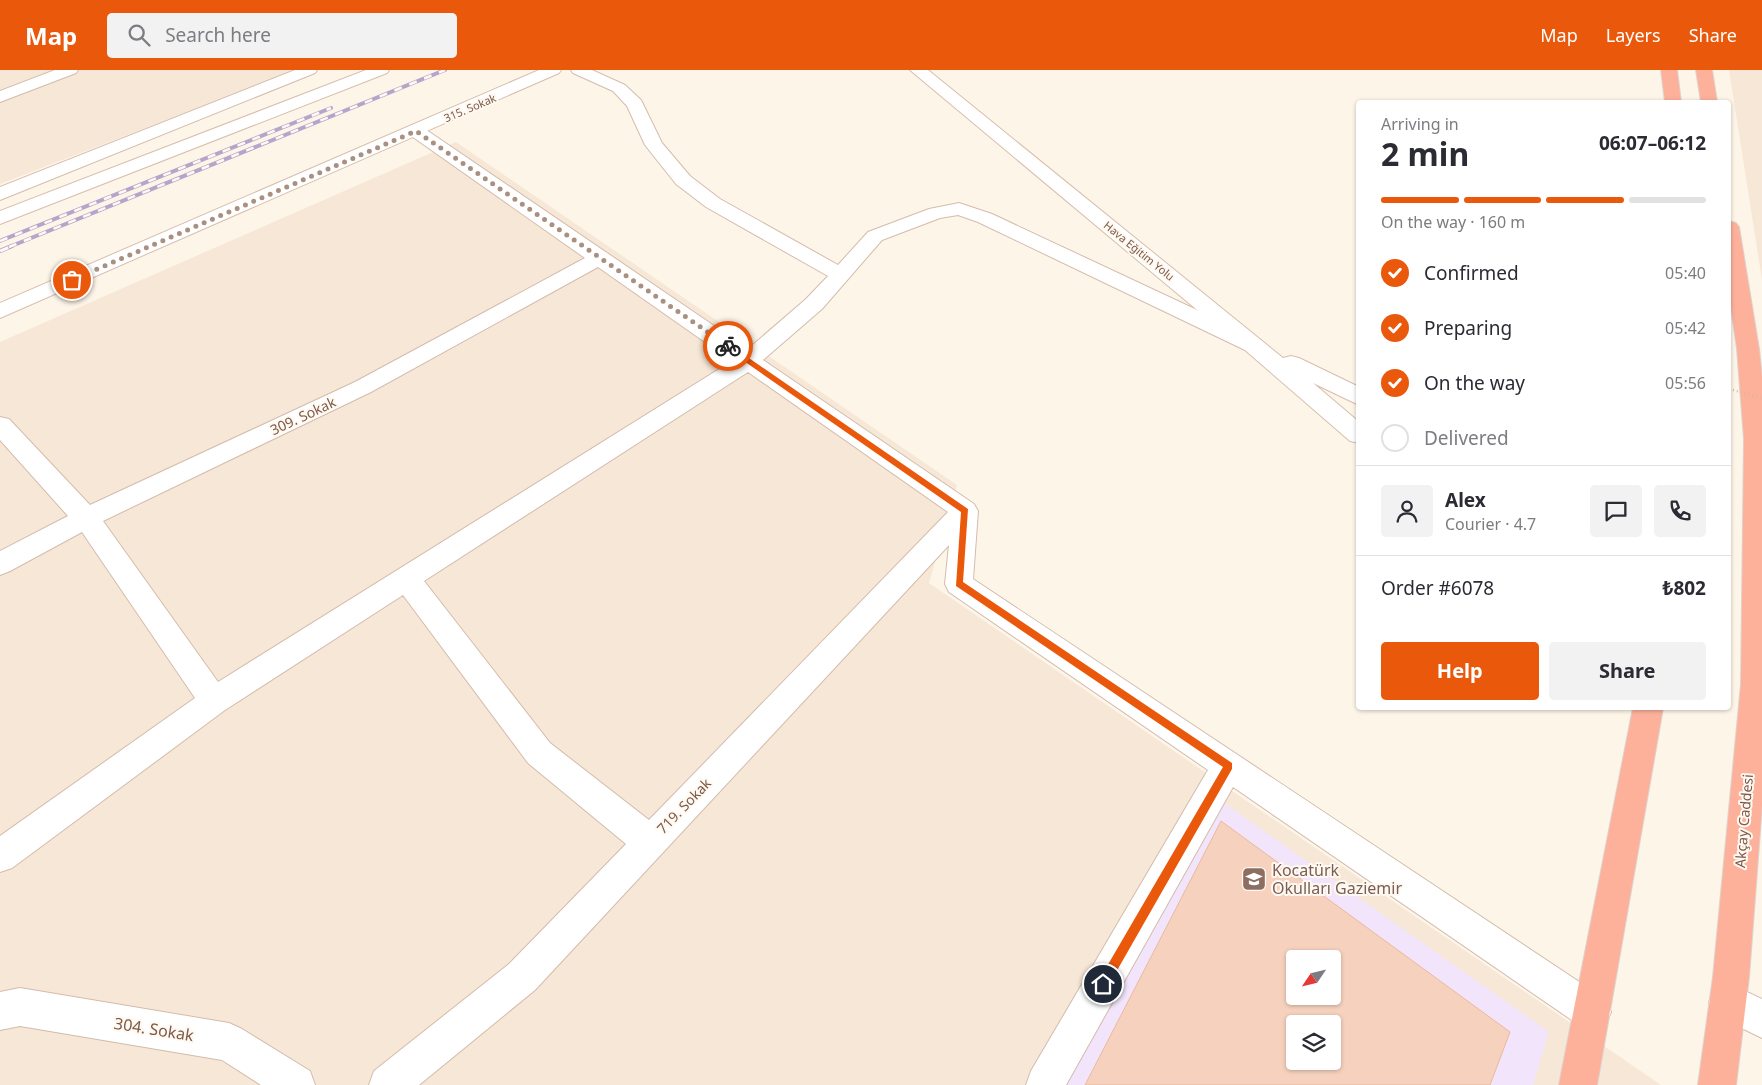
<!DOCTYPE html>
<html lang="en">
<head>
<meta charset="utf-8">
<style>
	:root { --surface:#fff; --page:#f2f2f3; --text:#2b2b33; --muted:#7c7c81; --line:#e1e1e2; --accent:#ea580c }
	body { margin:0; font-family:"Noto Sans",sans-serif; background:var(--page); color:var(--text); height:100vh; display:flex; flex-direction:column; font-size:19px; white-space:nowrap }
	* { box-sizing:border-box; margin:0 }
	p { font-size:16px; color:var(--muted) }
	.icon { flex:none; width:28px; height:28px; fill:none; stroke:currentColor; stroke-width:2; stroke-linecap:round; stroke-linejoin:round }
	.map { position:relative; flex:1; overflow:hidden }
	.drawer { position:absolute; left:1356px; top:30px; width:375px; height:610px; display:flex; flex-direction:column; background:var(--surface); border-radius:5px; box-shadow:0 1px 4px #0004 }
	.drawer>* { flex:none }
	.needle { width:32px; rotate:235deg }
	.controls { position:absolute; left:1286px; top:880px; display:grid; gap:10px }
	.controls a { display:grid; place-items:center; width:55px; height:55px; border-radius:5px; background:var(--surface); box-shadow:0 1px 4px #0004; font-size:25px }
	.pin { position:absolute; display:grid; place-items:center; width:42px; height:42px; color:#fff; margin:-21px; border:2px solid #fff; border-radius:50%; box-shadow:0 1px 5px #0007 }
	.courier { position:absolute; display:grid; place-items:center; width:50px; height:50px; margin:-25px; border:4px solid #ea580c; border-radius:50%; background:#fff; color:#222; box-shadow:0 1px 6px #0007 }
	.summary em { font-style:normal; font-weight:700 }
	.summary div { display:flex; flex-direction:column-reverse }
	.summary { display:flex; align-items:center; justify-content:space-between; height:85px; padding:0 25px }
	h1 { font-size:32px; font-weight:700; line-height:38px }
	.bar { display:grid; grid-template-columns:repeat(4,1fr); gap:8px 5px; align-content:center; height:60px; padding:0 25px }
	.bar i { height:6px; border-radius:4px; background:var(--line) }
	.bar .current { background:var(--accent) }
	.bar p { grid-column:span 4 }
	.line { display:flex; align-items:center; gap:12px; padding:0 25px; border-top:1px solid var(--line) }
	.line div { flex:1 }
	.round { display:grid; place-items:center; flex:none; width:52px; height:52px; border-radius:5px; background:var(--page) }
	ol { padding:0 25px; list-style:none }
	li { display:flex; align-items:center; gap:15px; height:55px }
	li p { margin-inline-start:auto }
	li .icon { padding:5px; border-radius:50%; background:var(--accent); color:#fff; stroke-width:4 }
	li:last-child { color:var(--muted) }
	li i { width:28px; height:28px; border:2px solid var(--line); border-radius:50% }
	.cta { display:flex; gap:10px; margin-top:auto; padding:10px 25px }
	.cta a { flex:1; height:58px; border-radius:5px; background:var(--accent); color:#fff; font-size:20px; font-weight:700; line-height:58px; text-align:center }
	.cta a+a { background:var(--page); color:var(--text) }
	header { display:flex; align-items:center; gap:30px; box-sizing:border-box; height:70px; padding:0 25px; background:var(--accent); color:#fff }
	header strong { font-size:24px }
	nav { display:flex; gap:28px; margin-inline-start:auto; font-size:18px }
	.search { width:350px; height:45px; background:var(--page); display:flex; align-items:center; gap:12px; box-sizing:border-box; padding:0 18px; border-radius:5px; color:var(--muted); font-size:19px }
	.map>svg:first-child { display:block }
</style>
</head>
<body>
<header>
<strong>Map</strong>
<div class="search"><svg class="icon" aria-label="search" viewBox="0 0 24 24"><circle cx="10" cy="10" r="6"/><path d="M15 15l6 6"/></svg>Search here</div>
<nav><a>Map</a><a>Layers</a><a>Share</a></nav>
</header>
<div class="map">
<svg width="1762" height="1015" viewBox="0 0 1762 1015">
	<rect width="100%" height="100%" fill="#fef5e9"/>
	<!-- residential -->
	<path fill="#f7e7d6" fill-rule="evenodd" d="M0,0H296L0,114Z
		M1729,0H1762V210Z
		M456,72L957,415L929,513L1661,1015H0V272ZM1295,889H1332V926H1295ZM1295,954H1332V991H1295Z"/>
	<!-- education -->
	<path fill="#f2e5fb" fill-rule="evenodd" d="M1220,730L1549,962L1533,1015H1059ZM1295,889H1332V926H1295ZM1295,954H1332V991H1295Z"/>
	<!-- building -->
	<path fill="#f6d2be" stroke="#ebb89c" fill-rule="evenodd" d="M1221,751L1510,962L1490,1015H1085ZM1295,889H1332V926H1295ZM1295,954H1332V991H1295Z"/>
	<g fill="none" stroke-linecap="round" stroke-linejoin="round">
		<defs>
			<path id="street" d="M55,0H78L76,3L0,32V21Z
				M295,0H317L315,3L0,130V117Z
				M571,0H592L625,15L641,30L662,73L690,106L720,129L838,195L868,162L929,139L959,133L992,144L1261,270L1264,275L1261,280L1253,282L1245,280L978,152L958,145L940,148L882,170L822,239L763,290L974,434L978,441L973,509L1605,929L1611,942L1605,955L1592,961L1579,955L1233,717L1066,1015H1026L1031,1001L1208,700L949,522L945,514L949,475L535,920L419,1015H369L374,1001L509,894L626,774L528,693L403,525L225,640L12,798L0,802V766L195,628L82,462L10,501L0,505V481L68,446L0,370V347L9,349L90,435L355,312L585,188L410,65L407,61L410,57L416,56L422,57L748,279L806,229L828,206L706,137L676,114L645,75L627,36L613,21L573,3ZM598,197L732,291L218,612L103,451L371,322ZM748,302L948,442L649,750L550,673L424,511Z
				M1728,913L1762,929V968L1715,945L1709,932L1715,919Z
				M20,918L229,953L242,959L310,1001L315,1015H261L222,990L20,956L0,960V922Z"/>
			<path id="secondary" d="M366,0H389L387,3L0,154V141Z
				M539,0H561L559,3L0,248V233Z
				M910,0H928L1283,288L1291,286L1299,288L1359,317V335L1313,313L1359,352V373L1350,371L1245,280Z"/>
			<path id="highway" d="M1661,0H1677L1681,32H1665Z
				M1696,0H1712L1717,32H1701Z
				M1729,151L1736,153L1739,157L1759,279L1762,307V735L1749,907L1736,1015H1698L1713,907L1741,614L1744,369L1737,279L1729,223Z
				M1633,638H1663L1597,1015H1559Z"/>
		</defs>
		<!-- street casing -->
		<use href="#street" stroke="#d3bcac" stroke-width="2"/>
		<!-- secondary casing -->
		<use href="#secondary" stroke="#d8beac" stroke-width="2"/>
		<!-- highway casing -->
		<use href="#highway" stroke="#ddd4d0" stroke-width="2"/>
		<!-- street -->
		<use href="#street" fill="#fff" fill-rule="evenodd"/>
		<!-- secondary -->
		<use href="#secondary" fill="#fff" fill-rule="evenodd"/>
		<!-- highway -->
		<use href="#highway" fill="#fdb19b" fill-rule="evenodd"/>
		<defs>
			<path id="rail-far1" d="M0,171L331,38
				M9,177L445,0"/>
			<path id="rail" d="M0,181L12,176"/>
		</defs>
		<!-- rail-far1 casing -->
		<use href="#rail-far1" stroke="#b8a4cb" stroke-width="4"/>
		<!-- rail casing -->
		<use href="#rail" stroke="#b8a4cb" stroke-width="4.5"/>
		<!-- rail-far1 -->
		<use href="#rail-far1" stroke="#fff9f1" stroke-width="2.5" stroke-dasharray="8" stroke-linecap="butt"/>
		<!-- rail -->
		<use href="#rail" stroke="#fff9f1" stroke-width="3" stroke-dasharray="9" stroke-linecap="butt"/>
		<!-- path-bridge -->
		<path stroke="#dcb5a0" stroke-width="2.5" stroke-dasharray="1 3" stroke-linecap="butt" d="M1729,319L1762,328"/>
	</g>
	<!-- route -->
	<path fill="#ea580c" d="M725,275H730L968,439L963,512L1232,693V699L1107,918L1103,920L1099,918L1098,914L1099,910L1223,697L956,516L961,442L725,278Z"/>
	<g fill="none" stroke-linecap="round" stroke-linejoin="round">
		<!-- done -->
		<path stroke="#aa9081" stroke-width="5" stroke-dasharray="0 9" d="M72,210L416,61L728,276"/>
	</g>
	<!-- icons -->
	<defs>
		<symbol id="school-square" viewBox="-11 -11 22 22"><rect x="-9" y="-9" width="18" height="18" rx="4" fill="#8d6e63" stroke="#fff9f1"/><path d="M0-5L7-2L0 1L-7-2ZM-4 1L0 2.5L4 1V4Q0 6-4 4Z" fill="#fff"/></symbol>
	</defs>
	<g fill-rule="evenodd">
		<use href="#school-square" x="1240" y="795" width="28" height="28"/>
	</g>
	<g text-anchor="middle" stroke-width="4" stroke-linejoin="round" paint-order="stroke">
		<!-- far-street labels -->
		<g font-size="11" fill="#7c5a49" stroke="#fff9f1">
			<text transform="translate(470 38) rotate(-23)" y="4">315. Sokak</text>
			<text transform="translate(1139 181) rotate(39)" y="4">Hava Eğitim Yolu</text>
		</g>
		<!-- street labels -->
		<g font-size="14" fill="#7c5a49" stroke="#fff9f1">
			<text transform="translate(303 346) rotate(-25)" y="5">309. Sokak</text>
			<text transform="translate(684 736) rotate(-46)" y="5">719. Sokak</text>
			<text transform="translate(1744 751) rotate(-85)" y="5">Akçay Caddesi</text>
		</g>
		<!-- near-education labels -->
		<g font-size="16" fill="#785e54" stroke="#fff9f1" text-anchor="start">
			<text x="1272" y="806">Kocatürk<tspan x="1272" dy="18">Okulları Gaziemir</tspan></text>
		</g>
		<!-- near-street labels -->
		<g font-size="16" fill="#7c5a49" stroke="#fff9f1">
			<text transform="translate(154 959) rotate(9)" y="6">304. Sokak</text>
		</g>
	</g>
</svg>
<div class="controls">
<a><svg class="needle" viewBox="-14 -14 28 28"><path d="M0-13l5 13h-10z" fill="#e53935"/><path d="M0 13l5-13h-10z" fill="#7c7c81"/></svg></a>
<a><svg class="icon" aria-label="layers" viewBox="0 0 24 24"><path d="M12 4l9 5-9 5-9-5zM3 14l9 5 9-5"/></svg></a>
</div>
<div class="pin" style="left:72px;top:210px;background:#ea580c"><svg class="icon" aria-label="bag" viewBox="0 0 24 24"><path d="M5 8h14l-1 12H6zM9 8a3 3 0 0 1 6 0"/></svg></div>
<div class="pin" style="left:1103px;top:914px;background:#1f2937"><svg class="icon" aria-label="home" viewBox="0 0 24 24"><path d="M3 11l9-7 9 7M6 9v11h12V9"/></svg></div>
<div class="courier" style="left:728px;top:276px"><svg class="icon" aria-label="bike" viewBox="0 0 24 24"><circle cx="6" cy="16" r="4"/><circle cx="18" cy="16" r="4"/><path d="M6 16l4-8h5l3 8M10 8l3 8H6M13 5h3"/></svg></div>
<section class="drawer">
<div class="summary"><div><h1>2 min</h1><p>Arriving in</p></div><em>06:07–06:12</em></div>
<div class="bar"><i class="current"></i><i class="current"></i><i class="current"></i><i></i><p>On the way · 160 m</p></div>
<ol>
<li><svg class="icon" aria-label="check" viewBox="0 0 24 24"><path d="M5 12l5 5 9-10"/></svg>Confirmed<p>05:40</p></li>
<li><svg class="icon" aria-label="check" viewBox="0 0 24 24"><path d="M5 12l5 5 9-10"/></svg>Preparing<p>05:42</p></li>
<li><svg class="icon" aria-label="check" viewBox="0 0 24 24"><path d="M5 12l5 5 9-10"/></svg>On the way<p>05:56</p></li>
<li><i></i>Delivered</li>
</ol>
<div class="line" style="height:90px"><a class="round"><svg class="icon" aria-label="person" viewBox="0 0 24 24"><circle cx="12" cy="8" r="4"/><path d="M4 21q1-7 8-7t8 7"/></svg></a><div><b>Alex</b><p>Courier · 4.7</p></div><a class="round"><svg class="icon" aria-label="chat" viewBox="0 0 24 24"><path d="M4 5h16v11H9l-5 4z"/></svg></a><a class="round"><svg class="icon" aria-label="phone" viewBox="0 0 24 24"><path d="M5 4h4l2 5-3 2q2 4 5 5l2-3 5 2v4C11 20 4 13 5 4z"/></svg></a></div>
<div class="line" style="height:65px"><div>Order #6078</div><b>₺802</b></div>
<div class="cta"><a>Help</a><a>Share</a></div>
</section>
</div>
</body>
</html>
